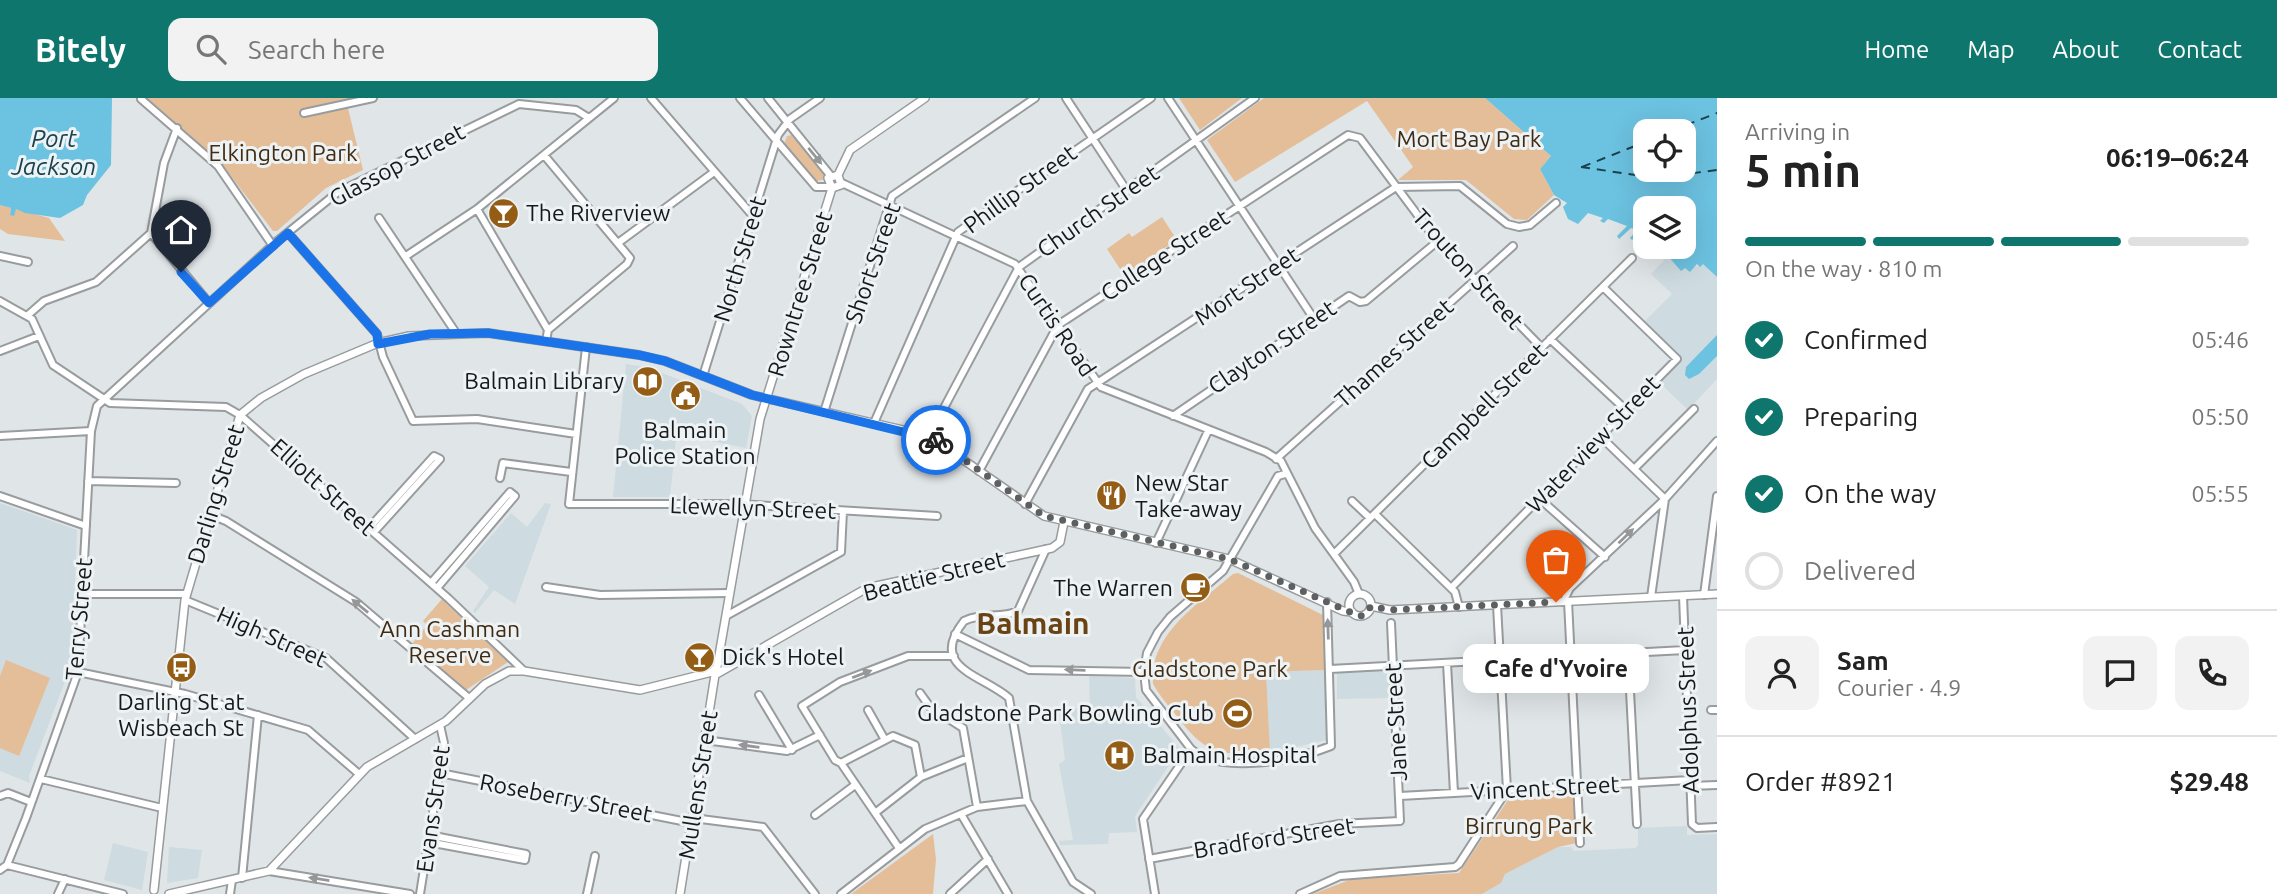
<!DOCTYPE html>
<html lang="en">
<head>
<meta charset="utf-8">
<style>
	:root { --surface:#fff; --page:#f2f2f2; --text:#222; --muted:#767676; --line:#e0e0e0; --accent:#0f766e }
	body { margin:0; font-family:Ubuntu,sans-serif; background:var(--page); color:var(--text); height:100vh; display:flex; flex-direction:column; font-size:26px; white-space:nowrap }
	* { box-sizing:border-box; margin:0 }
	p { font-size:23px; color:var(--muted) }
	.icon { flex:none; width:38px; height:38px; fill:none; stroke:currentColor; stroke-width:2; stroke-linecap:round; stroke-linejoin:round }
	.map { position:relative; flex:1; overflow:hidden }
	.panel { display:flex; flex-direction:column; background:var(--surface); width:560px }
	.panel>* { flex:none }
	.controls { position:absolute; left:1633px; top:21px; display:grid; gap:14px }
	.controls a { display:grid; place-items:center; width:63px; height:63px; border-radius:14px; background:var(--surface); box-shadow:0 7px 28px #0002; font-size:35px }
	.pin { position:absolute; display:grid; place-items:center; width:60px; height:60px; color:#fff; margin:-72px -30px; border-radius:50% 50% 50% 0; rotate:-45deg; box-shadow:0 0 7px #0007 }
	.pin .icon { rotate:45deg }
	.courier { position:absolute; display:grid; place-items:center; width:70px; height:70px; margin:-35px; border:5px solid #1a73e8; border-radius:50%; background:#fff; color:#222; box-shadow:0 2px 9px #0007 }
	.bubble { position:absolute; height:49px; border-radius:14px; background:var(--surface); box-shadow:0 7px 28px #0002; font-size:23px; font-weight:700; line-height:49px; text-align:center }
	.summary em { font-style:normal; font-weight:700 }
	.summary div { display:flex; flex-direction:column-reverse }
	.summary { display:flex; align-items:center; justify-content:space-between; height:119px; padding:0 28px }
	h1 { font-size:46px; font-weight:700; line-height:52px }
	.bar { display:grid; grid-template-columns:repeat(4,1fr); gap:10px 7px; align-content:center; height:84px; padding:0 28px }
	.bar i { height:9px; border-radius:5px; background:var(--line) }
	.bar .on { background:var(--accent) }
	.bar p { grid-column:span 4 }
	.line { display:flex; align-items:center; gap:18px; padding:0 28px; border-top:2px solid var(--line) }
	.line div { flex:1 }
	.round { display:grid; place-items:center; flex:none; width:74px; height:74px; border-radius:14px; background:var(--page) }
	ol { padding:0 28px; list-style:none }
	li { display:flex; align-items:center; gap:21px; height:77px }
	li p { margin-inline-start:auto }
	li .icon { padding:7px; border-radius:50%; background:var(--accent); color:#fff; stroke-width:4 }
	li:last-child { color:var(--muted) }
	li i { width:38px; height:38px; border:4px solid var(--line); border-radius:50% }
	header { display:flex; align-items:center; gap:42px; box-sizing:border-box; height:98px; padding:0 35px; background:var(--accent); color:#fff }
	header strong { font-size:33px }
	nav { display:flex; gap:38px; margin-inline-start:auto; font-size:24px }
	.search { width:490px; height:63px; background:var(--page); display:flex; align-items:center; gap:18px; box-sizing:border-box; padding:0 24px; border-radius:14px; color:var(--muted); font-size:26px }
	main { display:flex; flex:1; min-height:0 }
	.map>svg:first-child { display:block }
</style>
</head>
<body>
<header>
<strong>Bitely</strong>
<div class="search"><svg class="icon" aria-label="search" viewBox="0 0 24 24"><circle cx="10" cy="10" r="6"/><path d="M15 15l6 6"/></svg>Search here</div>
<nav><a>Home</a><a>Map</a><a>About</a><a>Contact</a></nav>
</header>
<main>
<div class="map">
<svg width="1717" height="796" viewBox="0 0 1717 796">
	<rect width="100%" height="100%" fill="#e0e5e7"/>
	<!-- built -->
	<path fill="#cedbe0" d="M1717,152L1708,170L1717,179V281L1688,312L1659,284L1682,260L1644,224L1672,196L1651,176L1669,157L1683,170L1700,168Z
		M626,266L649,270L742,306L752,318L746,350L687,338L686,343L676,341L670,399H613Z
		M0,405L77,432L72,565L29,678L30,685L0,673Z
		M545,405L551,406L515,506L494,492L475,515L473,513L489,489L465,468L511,415L527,429Z
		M1387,571L1389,600L1337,601V573Z
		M1325,572L1326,642L1270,655L1266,574Z
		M1089,578L1135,580L1136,599L1180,651L1135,718L1137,734L1109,735L1108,746L1060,747L1059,743L1073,742L1059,666L1065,662L1059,614L1090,607Z
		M1687,728V737L1717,736V796H1482L1501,785L1505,776L1558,749H1571L1574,753L1635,750L1638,747V730Z
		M113,745L148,754L142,792L104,782Z
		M169,749L202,752L198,780L167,785Z"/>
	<!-- green -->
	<path fill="#e4be98" d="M144,0H351L346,2L363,72L326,90L277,133H273L220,64Z
		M1179,0H1242L1200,32Z
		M1264,0H1485L1551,58L1540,71L1554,97L1527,122L1514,121L1466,82H1398L1413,69L1367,3L1235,84L1207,42Z
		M791,37L827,75L826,81L817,83L784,46L787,38Z
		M0,107L11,110L10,117L16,111L49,120L65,143L8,136L0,131Z
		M1162,119L1177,142L1124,177L1107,151L1129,135L1132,139Z
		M1238,475L1323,517L1325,572L1266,574L1270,653C1220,659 1206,657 1176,617C1168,607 1159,597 1153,586C1149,535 1200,505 1233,476Z
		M442,501L508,564L466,592L411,547L427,527L423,523Z
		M6,562L50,580L19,658L0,650V578Z
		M1574,691L1577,745L1558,749L1505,776L1501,785L1482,796H1313L1352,781L1459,775L1512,696Z
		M933,736L936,761L933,796H851Z"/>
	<!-- water -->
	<path fill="#6cc2e1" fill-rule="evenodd" d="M0,0H112L111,67L87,97L83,107L60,120L25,115L16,111L14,118L10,117L11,110L0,107Z
		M1485,0H1717V179L1703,166L1700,169L1697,166L1690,174L1685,170L1681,173L1660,149H1684V110H1645V135L1641,134L1632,142L1630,140L1637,132L1631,130L1619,141L1617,138L1627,128L1608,121L1604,125L1600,123L1603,120L1588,115L1578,126L1568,121L1563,109L1567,105L1554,97L1540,71L1551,58ZM1645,33H1684V72H1645Z
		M1717,237V258L1699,276L1689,281L1685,277L1686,269Z"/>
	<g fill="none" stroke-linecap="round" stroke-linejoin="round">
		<!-- ferry -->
		<path stroke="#1a424f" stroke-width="2" stroke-dasharray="9 7" stroke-linecap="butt" d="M1671,33L1717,15
			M1581,69L1656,80L1717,72
			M1582,69L1645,44"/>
		<defs>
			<path id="minor" d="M651,0L753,118
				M740,0L816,89H829
				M768,0L830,77
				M1066,0L1127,93
				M1168,0L1314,221
				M141,1L218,68L273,148
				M304,15L373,0
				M544,57L630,160L627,166L548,232
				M842,85L1015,166L1101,289L1266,354L1281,363L1315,430L1354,484L1359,496
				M477,111L548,232L546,243
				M379,120L456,235
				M151,135L164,65L177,30
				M151,135L209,205
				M288,135L377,236L383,259L413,323L477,321L576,336
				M618,145L714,74
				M0,158L28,164
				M406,158L477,111L614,0
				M0,203L32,221L53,267L110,305L226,309L240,317L449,501L524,573
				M28,217L44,203L96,184L151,135
				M1550,241L1626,312
				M586,249L569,406H738L937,418
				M0,253L39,238
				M703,278L778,37L790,21L820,0
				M824,314L892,98L1035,0
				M1173,318L1349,198L1360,204L1366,203L1438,143
				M874,325L958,134L1151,0
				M0,338L91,333
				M929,338L1019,169L1255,0
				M1601,339L1665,401
				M1276,361L1513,148
				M1634,371L1694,311
				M979,373L1058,227L1348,37L1360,40L1434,139L1542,250
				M500,380L503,365L571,374
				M88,383L176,385
				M0,398L86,428
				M1540,401L1605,459
				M1352,403L1370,420
				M1025,406L1088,291L1396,89L1460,88L1507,126L1519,129L1530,127L1556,105
				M208,416L226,423L356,504L469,600
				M1375,416L1455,494L1459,509
				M369,430L434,358L440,361L374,434
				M1156,445L1208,333
				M1046,451L1018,513C1001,521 982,514 964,523C927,570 983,577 1009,600L1027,703L1073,784L1091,796
				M1335,455L1632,160
				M431,485L510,394
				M546,489L600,497L729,495
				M437,490L515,398L510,394
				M1451,490L1677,261L1603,189
				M83,496H186
				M1704,497L1717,398
				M1683,498L1692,726L1697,730L1717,729
				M1651,499L1665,401
				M185,502L326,560L415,641
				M1568,503L1580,745
				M1563,504L1570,490L1665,401L1717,343
				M726,518L841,454L843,413
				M955,536L1029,572L1144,574
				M1628,555L1637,726
				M1447,565L1454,695
				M1330,571L1685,552
				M78,574L185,596L308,632L359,676
				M920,595L930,609L963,630L977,709
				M759,597L792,652
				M868,612L885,642
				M1711,612H1717
				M705,642L787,653L820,637
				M1191,651C1221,677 1296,662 1331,648L1327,504
				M841,665L893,638L915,647L921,679
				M440,675L692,725
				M41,681L162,710
				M1690,688L1717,687
				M0,698L8,695L31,704
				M1400,698L1690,682
				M875,715L921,679L968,660
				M961,716L1008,796
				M815,717L855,687
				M693,720L763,729L815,796
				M429,737L526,756L525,762
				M428,744L525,762
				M899,750L841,665L835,662L802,608L840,584L908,558H954
				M1149,761L1339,726L1400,723L1391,525
				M7,767L123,796
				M0,772L7,767L26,720L78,574L91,333L97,308L275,145L338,94L519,6L576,12L589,20
				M269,773L410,796
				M242,780L258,617
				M58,796L65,781
				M230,796L232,782
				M420,796L444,645L440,627
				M587,796L595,758
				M841,796L925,731L977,709L1027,703
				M950,796L988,761
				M1155,796L1143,721L1191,651L1146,592L1144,574L1147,555L1158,534L1170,519L1223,473L1278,378L1285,376
				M1300,796L1340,778L1455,769L1459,766L1507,692L1497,507"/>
			<path id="tertiary" d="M838,77L850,52L925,0
				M832,90L828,80L838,77
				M832,90L841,87L838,77
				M1349 507a11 11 0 1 1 22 0a11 11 0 1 1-22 0Z
				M1371,508L1390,512L1717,496
				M712,574L717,569L760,321L832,90
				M715,577L867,490L1052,450L1060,444L1064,424
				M154,792L185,502L240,317L261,300L304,276L378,245L409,238L488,235L639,257L665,263L752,297L929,338L1044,418L1229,461L1343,513L1352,514
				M169,796L269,773L367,669L446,623L485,586L509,573H524L640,592L712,574
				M680,796L715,577"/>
		</defs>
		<!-- minor casing -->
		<use href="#minor" stroke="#989c9e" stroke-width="10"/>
		<!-- tertiary casing -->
		<use href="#tertiary" stroke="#989c9e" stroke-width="10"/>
		<!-- minor -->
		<use href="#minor" stroke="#fff" stroke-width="6"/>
		<!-- tertiary -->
		<use href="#tertiary" stroke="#fff" stroke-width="7"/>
	</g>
	<!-- one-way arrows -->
	<defs><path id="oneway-solid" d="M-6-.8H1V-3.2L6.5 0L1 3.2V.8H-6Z" transform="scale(1.75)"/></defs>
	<g fill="#969798">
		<use href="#oneway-solid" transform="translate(815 58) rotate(51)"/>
		<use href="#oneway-solid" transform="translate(1626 438) rotate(-44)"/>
		<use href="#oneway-solid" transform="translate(360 508) rotate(-141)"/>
		<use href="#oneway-solid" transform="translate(1328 531) rotate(-92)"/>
		<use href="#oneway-solid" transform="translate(1075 572) rotate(-178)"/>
		<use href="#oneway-solid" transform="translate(862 576) rotate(-21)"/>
		<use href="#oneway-solid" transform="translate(749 648) rotate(-172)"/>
		<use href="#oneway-solid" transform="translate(319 781) rotate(-171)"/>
	</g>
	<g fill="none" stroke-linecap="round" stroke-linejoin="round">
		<!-- done -->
		<path stroke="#5d6061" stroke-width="7" stroke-dasharray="0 12.6" d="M936,342L1044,418L1229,461L1359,518L1365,517L1371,508L1390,512L1556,504"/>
		<!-- route -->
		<path stroke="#1a73e8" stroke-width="9" d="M181,174L209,205L288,135L377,236L378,246L430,236L488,235L639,257L665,263L752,297L936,342"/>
	</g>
	<!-- icons -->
	<defs>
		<symbol id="bar-disc" viewBox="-11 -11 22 22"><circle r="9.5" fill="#945d16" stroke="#edf2f4"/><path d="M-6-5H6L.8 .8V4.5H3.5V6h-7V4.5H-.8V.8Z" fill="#fff"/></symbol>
		<symbol id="library-disc" viewBox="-11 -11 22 22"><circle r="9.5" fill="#945d16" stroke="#edf2f4"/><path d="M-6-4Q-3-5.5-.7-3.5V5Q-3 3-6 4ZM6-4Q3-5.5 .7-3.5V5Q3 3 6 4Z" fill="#fff"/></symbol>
		<symbol id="civic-disc" viewBox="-11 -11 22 22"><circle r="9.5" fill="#945d16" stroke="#edf2f4"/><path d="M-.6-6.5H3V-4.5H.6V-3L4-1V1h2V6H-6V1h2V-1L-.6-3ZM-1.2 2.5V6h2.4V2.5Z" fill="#fff"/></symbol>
		<symbol id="restaurant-disc" viewBox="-11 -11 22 22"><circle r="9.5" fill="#945d16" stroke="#edf2f4"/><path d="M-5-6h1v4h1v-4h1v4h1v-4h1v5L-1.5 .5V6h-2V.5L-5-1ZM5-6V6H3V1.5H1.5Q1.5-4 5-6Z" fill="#fff"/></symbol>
		<symbol id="cafe-disc" viewBox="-11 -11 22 22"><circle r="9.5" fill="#945d16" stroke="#edf2f4"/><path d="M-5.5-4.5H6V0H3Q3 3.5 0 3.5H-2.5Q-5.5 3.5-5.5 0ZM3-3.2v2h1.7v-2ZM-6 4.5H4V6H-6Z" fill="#fff"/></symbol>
		<symbol id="bus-disc" viewBox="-11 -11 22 22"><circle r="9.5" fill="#945d16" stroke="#edf2f4"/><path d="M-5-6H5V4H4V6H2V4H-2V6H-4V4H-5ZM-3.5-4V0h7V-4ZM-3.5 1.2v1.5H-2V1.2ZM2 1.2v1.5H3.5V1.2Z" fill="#fff"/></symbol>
		<symbol id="stadium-disc" viewBox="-11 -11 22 22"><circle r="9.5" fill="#945d16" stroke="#edf2f4"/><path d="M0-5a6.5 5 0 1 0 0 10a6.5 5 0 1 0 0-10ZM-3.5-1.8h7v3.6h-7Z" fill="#fff"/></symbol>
		<symbol id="hospital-disc" viewBox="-11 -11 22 22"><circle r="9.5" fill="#945d16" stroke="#edf2f4"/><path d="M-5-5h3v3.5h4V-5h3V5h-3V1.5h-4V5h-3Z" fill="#fff"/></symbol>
	</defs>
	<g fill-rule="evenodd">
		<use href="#bar-disc" x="486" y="98" width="35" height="35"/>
		<use href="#library-disc" x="630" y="266" width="35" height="35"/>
		<use href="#civic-disc" x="668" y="280" width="35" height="35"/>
		<use href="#restaurant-disc" x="1094" y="380" width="35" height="35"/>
		<use href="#cafe-disc" x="1178" y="472" width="35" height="35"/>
		<use href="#bar-disc" x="682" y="542" width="35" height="35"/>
		<use href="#bus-disc" x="164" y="552" width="35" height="35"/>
		<use href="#stadium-disc" x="1220" y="598" width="35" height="35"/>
		<use href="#hospital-disc" x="1102" y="640" width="35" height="35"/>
	</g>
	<g text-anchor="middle" stroke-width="6" stroke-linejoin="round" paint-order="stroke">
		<!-- park labels -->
		<g font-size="23" fill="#412b12" stroke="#edf2f4">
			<text x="1469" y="49">Mort Bay Park</text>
			<text x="283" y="63">Elkington Park</text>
			<text x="450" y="539">Ann Cashman<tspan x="450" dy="26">Reserve</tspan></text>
			<text x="1210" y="579">Gladstone Park</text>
			<text x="1529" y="736">Birrung Park</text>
		</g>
		<!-- street labels -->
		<g font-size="23" fill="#161819" stroke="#edf2f4">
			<text transform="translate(397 67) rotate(-28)" y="8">Glassop Street</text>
			<text transform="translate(1020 91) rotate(-36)" y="8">Phillip Street</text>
			<text transform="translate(1098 113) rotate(-35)" y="8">Church Street</text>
			<text transform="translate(1165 157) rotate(-33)" y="8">College Street</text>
			<text transform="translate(740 161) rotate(-73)" y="8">North Street</text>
			<text transform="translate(873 165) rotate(-71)" y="8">Short Street</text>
			<text transform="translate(1468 171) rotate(48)" y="8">Trouton Street</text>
			<text transform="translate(1247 188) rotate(-34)" y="8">Mort Street</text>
			<text transform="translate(800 196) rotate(-73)" y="8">Rowntree Street</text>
			<text transform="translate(1057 227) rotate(56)" y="8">Curtis Road</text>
			<text transform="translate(1272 249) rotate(-34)" y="8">Clayton Street</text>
			<text transform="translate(1394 255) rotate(-42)" y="8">Thames Street</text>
			<text transform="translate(1484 308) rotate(-45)" y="8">Campbell Street</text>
			<text transform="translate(1593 346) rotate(-46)" y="8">Waterview Street</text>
			<text transform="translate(323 389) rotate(42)" y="8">Elliott Street</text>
			<text transform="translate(216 396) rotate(-73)" y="8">Darling Street</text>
			<text transform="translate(753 410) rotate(2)" y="8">Llewellyn Street</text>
			<text transform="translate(934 478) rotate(-14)" y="8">Beattie Street</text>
			<text transform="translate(79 521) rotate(-85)" y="8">Terry Street</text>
			<text transform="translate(272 539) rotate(24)" y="8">High Street</text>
			<text transform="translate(1688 612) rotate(-92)" y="8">Adolphus Street</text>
			<text transform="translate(1396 624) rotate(-93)" y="8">Jane Street</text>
			<text transform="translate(698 687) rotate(-81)" y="8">Mullens Street</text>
			<text transform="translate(1545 690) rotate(-3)" y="8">Vincent Street</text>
			<text transform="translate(566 700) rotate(11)" y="8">Roseberry Street</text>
			<text transform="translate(433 711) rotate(-82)" y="8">Evans Street</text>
			<text transform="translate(1274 740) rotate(-9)" y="8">Bradford Street</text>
		</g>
		<!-- poi labels -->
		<g font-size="23" fill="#161819" stroke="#edf2f4" text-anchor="start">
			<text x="526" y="123">The Riverview</text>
			<text x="624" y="291" text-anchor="end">Balmain Library</text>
			<text x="685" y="340" text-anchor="middle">Balmain<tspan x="685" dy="26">Police Station</tspan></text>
			<text x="1135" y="393">New Star<tspan x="1135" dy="26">Take-away</tspan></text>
			<text x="1173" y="498" text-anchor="end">The Warren</text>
			<text x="722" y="567">Dick's Hotel</text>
			<text x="181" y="612" text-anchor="middle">Darling St at<tspan x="181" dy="26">Wisbeach St</tspan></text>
			<text x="1214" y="623" text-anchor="end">Gladstone Park Bowling Club</text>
			<text x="1143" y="665">Balmain Hospital</text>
		</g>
		<!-- water labels -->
		<g font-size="24" font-style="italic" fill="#1a424f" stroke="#edf2f4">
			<text x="54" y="49">Port<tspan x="54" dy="28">Jackson</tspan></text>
		</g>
		<!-- district labels -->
		<g font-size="30" font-weight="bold" fill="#6a4315" stroke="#edf2f4">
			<text x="1033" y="536">Balmain</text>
		</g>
	</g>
</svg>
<div class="controls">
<a><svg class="icon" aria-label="locate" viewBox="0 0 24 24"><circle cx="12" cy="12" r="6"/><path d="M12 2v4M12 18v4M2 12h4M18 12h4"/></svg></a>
<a><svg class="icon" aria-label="layers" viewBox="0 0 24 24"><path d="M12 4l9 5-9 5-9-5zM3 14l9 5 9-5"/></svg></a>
</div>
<div class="pin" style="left:1556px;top:504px;background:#ea580c"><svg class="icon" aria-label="bag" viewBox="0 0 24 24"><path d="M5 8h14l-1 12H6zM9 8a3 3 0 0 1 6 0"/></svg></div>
<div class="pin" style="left:181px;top:174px;background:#1f2937"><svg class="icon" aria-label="home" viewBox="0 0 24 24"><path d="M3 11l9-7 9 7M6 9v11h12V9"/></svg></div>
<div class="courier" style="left:936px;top:342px"><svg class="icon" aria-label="bike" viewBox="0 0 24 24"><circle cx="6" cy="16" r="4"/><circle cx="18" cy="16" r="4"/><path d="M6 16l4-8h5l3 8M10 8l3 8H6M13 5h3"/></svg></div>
<div class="bubble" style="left:1463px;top:546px;width:186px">Cafe d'Yvoire</div>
</div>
<section class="panel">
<div class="summary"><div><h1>5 min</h1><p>Arriving in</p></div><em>06:19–06:24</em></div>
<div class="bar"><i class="on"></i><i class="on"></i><i class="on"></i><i></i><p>On the way · 810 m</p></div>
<ol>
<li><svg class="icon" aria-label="check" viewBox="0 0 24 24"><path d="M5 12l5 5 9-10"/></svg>Confirmed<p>05:46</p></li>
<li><svg class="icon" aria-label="check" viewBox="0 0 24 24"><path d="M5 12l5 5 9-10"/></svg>Preparing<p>05:50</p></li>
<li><svg class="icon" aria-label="check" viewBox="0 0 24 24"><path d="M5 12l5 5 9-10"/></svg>On the way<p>05:55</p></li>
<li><i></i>Delivered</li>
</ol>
<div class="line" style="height:126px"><a class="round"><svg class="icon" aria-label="person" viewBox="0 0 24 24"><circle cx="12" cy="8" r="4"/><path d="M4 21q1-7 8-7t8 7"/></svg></a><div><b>Sam</b><p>Courier · 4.9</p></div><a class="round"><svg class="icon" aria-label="chat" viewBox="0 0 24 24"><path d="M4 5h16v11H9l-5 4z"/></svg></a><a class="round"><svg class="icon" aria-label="phone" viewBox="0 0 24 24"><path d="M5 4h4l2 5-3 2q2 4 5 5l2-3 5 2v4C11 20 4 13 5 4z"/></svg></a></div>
<div class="line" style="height:91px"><div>Order #8921</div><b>$29.48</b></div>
</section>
</main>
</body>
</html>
